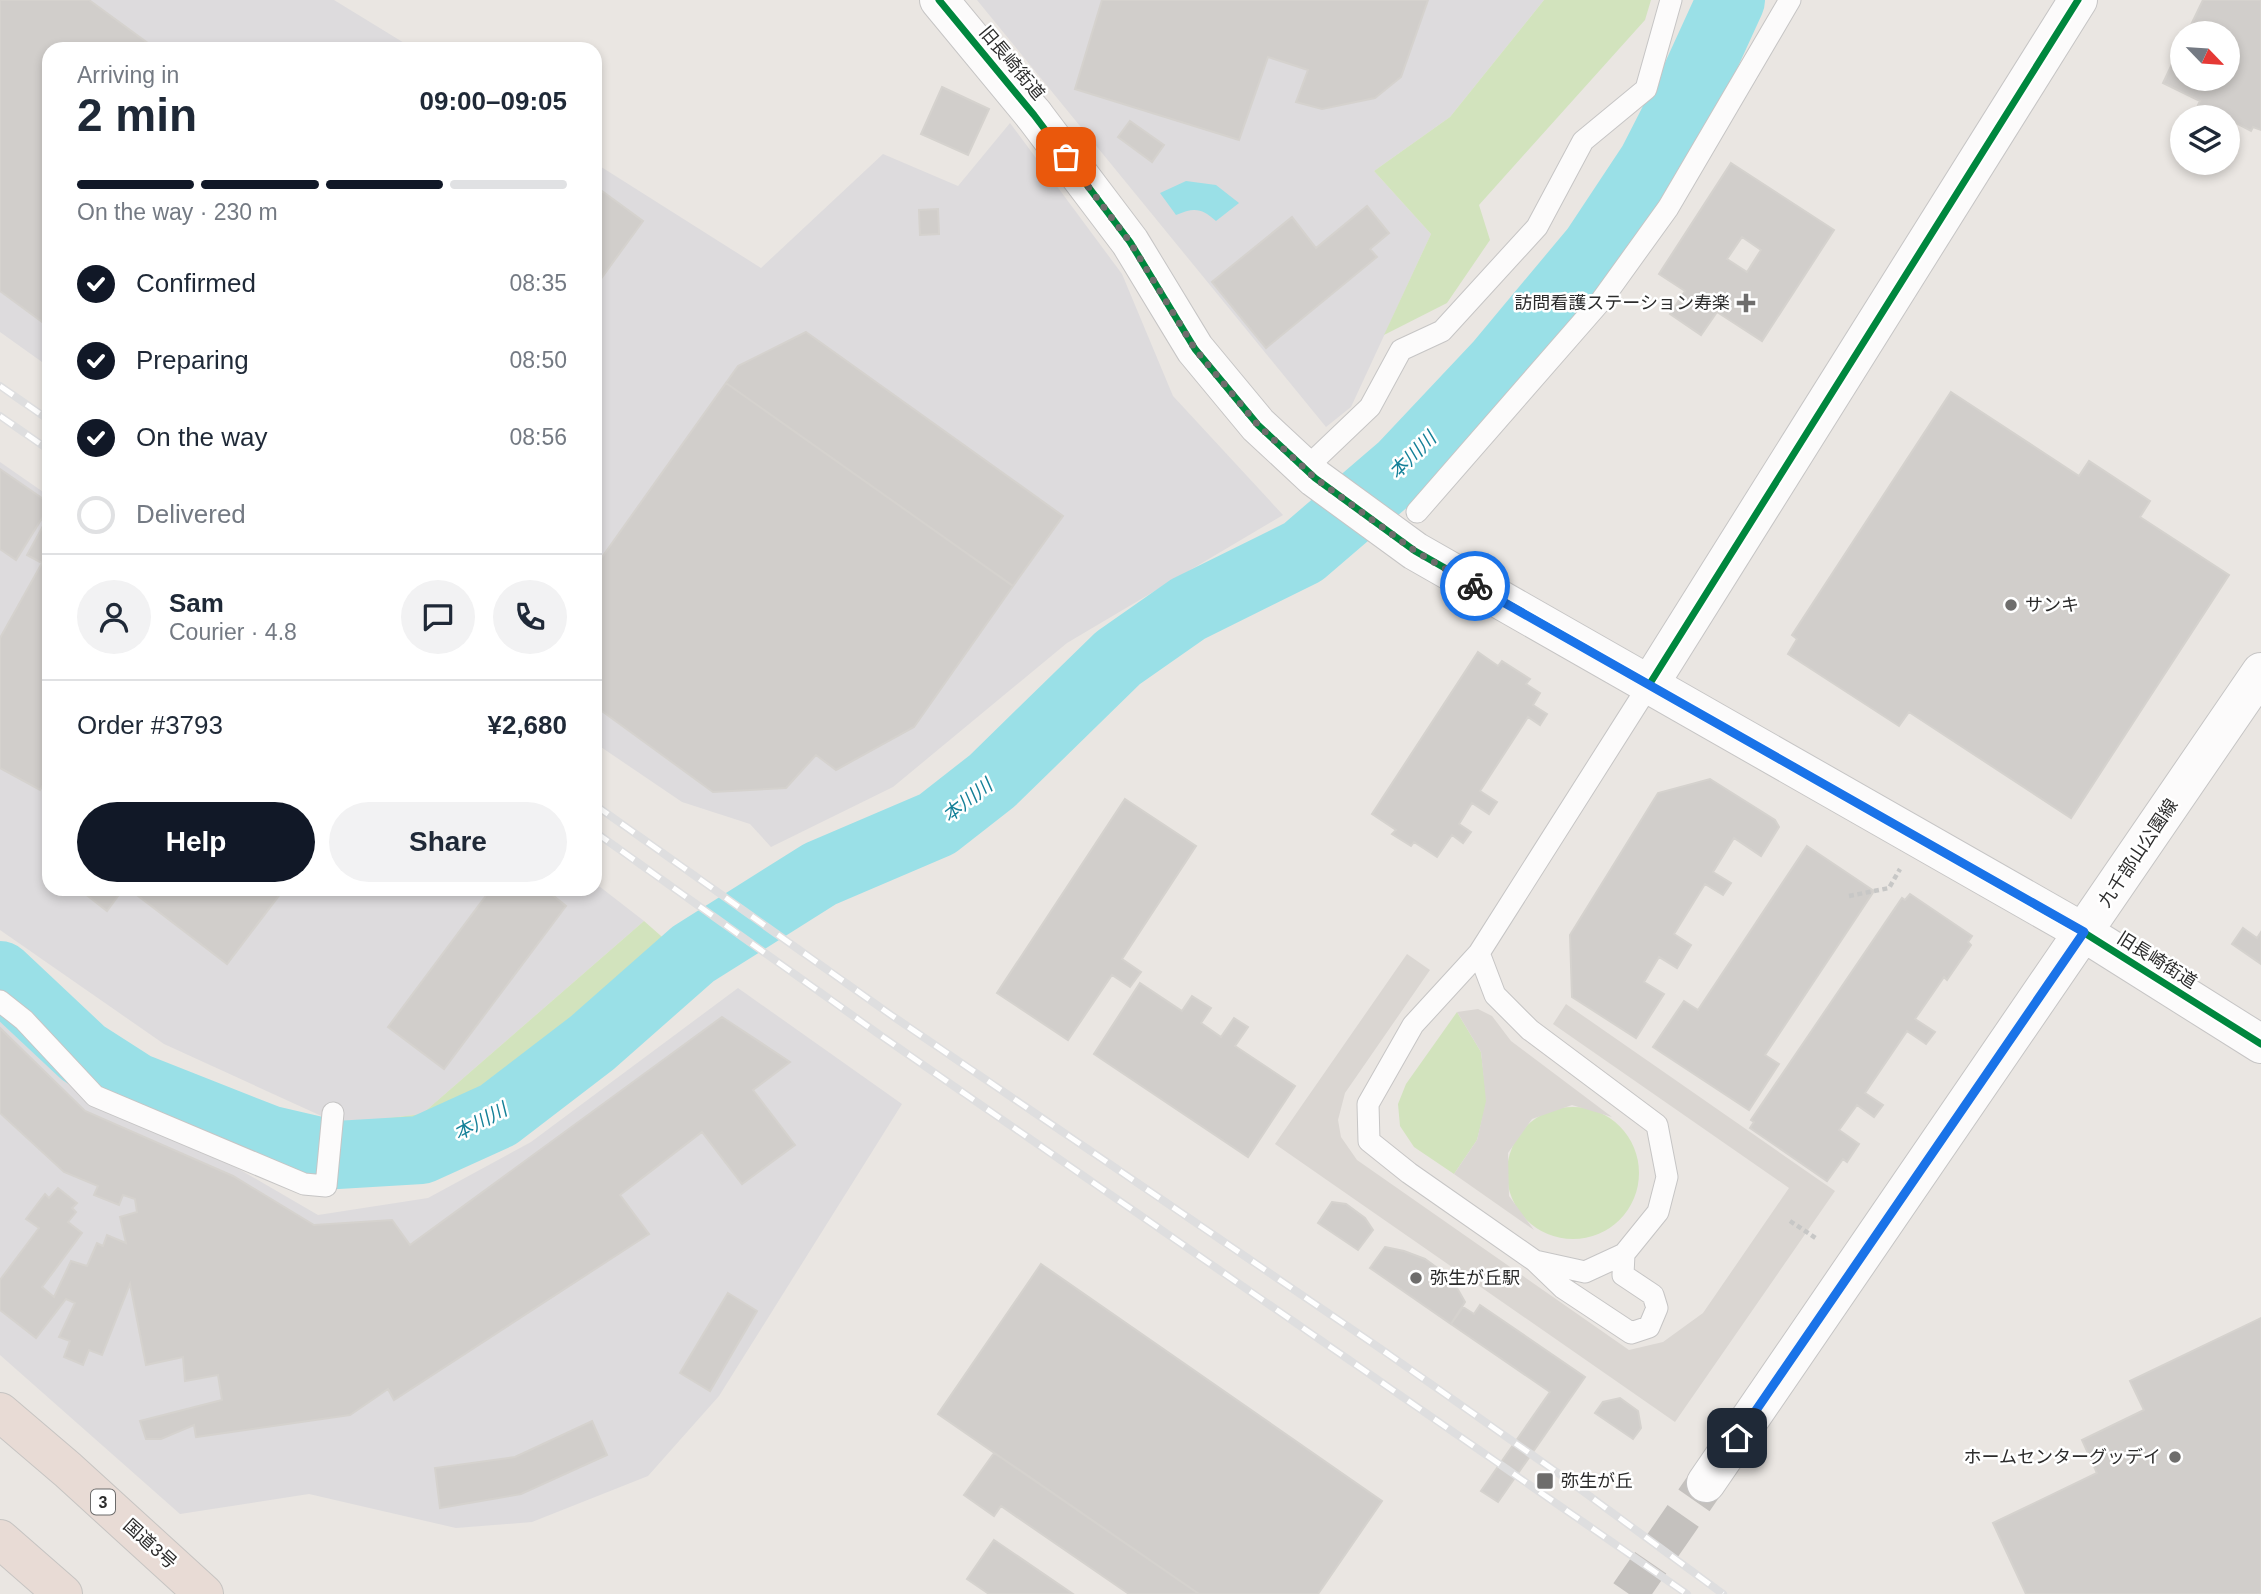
<!DOCTYPE html>
<html lang="en">
<head>
<meta charset="utf-8">
<style>
	:root { --surface:#fff; --page:#f2f2f3; --text:#1f2937; --muted:#747a83; --line:#e0e1e3; --accent:#111827 }
	body { margin:0; font-family:Helvetica,"Noto Sans JP",sans-serif; background:var(--page); color:var(--text); height:100vh; display:flex; flex-direction:column; font-size:26px; white-space:nowrap }
	* { box-sizing:border-box; margin:0 }
	p { font-size:23px; color:var(--muted) }
	.icon { flex:none; width:38px; height:38px; fill:none; stroke:currentColor; stroke-width:2; stroke-linecap:round; stroke-linejoin:round }
	.map { position:relative; flex:1; overflow:hidden }
	.side { position:absolute; left:42px; top:42px; width:560px; height:854px; display:flex; flex-direction:column; background:var(--surface); border-radius:21px; box-shadow:0 4px 10px #0003 }
	.side>* { flex:none }
	.needle { width:46px; rotate:115deg }
	.controls { position:absolute; left:2170px; top:21px; display:grid; gap:14px }
	.controls a { display:grid; place-items:center; width:70px; height:70px; border-radius:50%; background:var(--surface); box-shadow:0 4px 10px #0003; font-size:35px }
	.pin { position:absolute; display:grid; place-items:center; width:60px; height:60px; color:#fff; margin:-30px; border-radius:14px; box-shadow:0 4px 10px #0006 }
	.courier { position:absolute; display:grid; place-items:center; width:70px; height:70px; margin:-35px; border:5px solid #1a73e8; border-radius:50%; background:#fff; color:#222; box-shadow:0 2px 9px #0007 }
	.headline em { font-style:normal; font-weight:600 }
	.headline div { display:flex; flex-direction:column-reverse }
	.headline { display:flex; align-items:center; justify-content:space-between; height:119px; padding:0 35px }
	h1 { font-size:46px; font-weight:600; line-height:52px }
	.bar { display:grid; grid-template-columns:repeat(4,1fr); gap:10px 7px; align-content:center; height:84px; padding:0 35px }
	.bar i { height:9px; border-radius:5px; background:var(--line) }
	.bar .active { background:var(--accent) }
	.bar p { grid-column:span 4 }
	.line { display:flex; align-items:center; gap:18px; padding:0 35px; border-top:2px solid var(--line) }
	.line div { flex:1 }
	.round { display:grid; place-items:center; flex:none; width:74px; height:74px; border-radius:37px; background:var(--page) }
	ol { padding:0 35px; list-style:none }
	li { display:flex; align-items:center; gap:21px; height:77px }
	li p { margin-inline-start:auto }
	li .icon { padding:7px; border-radius:50%; background:var(--accent); color:#fff; stroke-width:4 }
	li:last-child { color:var(--muted) }
	li i { width:38px; height:38px; border:4px solid var(--line); border-radius:50% }
	.button { display:flex; gap:14px; margin-top:auto; padding:14px 35px }
	.button a { flex:1; height:80px; border-radius:42px; background:var(--accent); color:#fff; font-size:28px; font-weight:600; line-height:80px; text-align:center }
	.button a+a { background:var(--page); color:var(--text) }
	.map>svg:first-child { display:block }
</style>
</head>
<body>
<div class="map">
<svg width="2261" height="1594" viewBox="0 0 2261 1594">
	<rect width="100%" height="100%" fill="#eae6e2"/>
	<!-- industrial -->
	<path fill="#dddbdd" d="M0,0H334L414,49H49V367L0,332Z
		M977,0H1544L1450,117L1374,171L1431,234L1351,407L1326,427Z
		M1010,123L1122,274L1173,396L1283,515L1067,643L893,787L771,847L750,824L682,802L595,743V163L761,268L883,154L958,186Z
		M0,462L49,496V889H595V883L644,921L422,1114L339,1124L164,1044L0,930Z
		M738,988L902,1104L719,1396L648,1476L532,1522L456,1528L309,1494L180,1514L0,1355V1010L91,1104L237,1168L318,1215L428,1198L531,1142Z"/>
	<!-- green -->
	<path fill="#d2e3bd" d="M1544,0H1651L1645,20L1479,205L1490,240L1447,303L1384,335L1431,234L1374,171L1450,117Z
		M644,921L669,943L435,1127L356,1137L339,1124L422,1114Z
		M1457,1012L1481,1052L1487,1101L1477,1140L1454,1174L1414,1147L1400,1126L1398,1104L1406,1084Z
		M1507 1173a66 66 0 1 1 132 0a66 66 0 1 1-132 0Z"/>
	<!-- plaza -->
	<path fill="#dad6d2" d="M1407,954L1430,970L1345,1093L1338,1120L1341,1137L1357,1160L1629,1350L1663,1342L1703,1313L1789,1188L1553,1024L1566,1004L1835,1191L1675,1422L1275,1144Z
		M1478,1009L1492,1016L1511,1041L1612,1117L1572,1105L1532,1119L1508,1153L1509,1196L1534,1230L1454,1174L1477,1140L1486,1101L1481,1052L1457,1012Z"/>
	<!-- water -->
	<path fill="#9ae0e7" d="M1186,181L1216,185L1239,203L1216,221C1202,208 1194,207 1176,215L1160,193Z"/>
	<g fill="none" stroke-linecap="round" stroke-linejoin="round">
		<!-- river -->
		<path stroke="#9ae0e7" stroke-width="68" d="M0,975L83,1053L136,1087L268,1139L337,1155L421,1150L498,1115L592,1043L693,954L820,874L937,824L992,781L1118,658L1188,609L1303,552L1402,467L1499,364L1595,249L1652,163L1694,81L1731,0"/>
	</g>
	<!-- building -->
	<path fill="#d1cecb" stroke="#d5d2ce" stroke-width="2" fill-rule="evenodd" d="M0,0H89L156,49H49V327L0,291Z
		M1102,0H1428L1401,77L1375,98L1322,109L1296,102L1308,70L1268,57L1239,140L1075,89Z
		M2203,0H2261V130L2253,127L2251,131L2228,119V117H2223L2198,105L2200,101L2163,83L2182,43V79H2228V33H2187Z
		M942,87L989,109L968,155L921,134Z
		M1130,121L1164,145L1152,162L1118,137Z
		M1731,163L1834,230L1762,341L1717,312L1701,335L1670,314L1685,291L1659,274ZM1742,237L1761,250L1747,272L1727,259Z
		M602,191L643,221L595,287V202Z
		M1367,206L1389,233L1370,249L1377,257L1266,348L1212,282L1292,217L1316,248Z
		M938,209L939,234L920,235L919,210Z
		M806,332L1063,516L1013,586L726,383L738,366Z
		M726,383L1013,586L914,727L836,770L816,755L786,788L713,792L595,706V567Z
		M1951,392L2079,476L2089,461L2150,501L2140,517L2229,575L2071,818L1909,712L1899,726L1788,654L1797,639L1792,635Z
		M0,469L49,503V507L16,560L0,549Z
		M43,526L49,530V775L40,790L0,768V638L42,563L27,555Z
		M1478,652L1498,666L1502,661L1530,679L1526,684L1540,693L1533,705L1547,714L1540,725L1528,717L1480,791L1497,802L1489,814L1472,803L1459,824L1471,832L1463,843L1452,835L1437,857L1414,842L1411,846L1392,834L1396,830L1372,814Z
		M1710,779L1775,820L1779,827L1761,856L1734,838L1713,872L1731,883L1723,895L1705,884L1674,934L1691,945L1677,968L1659,957L1644,982L1664,994L1636,1038L1572,997L1570,935L1658,793Z
		M1125,799L1196,846L1122,959L1141,972L1130,987L1112,975L1068,1040L997,993Z
		M1807,846L1874,891L1765,1055L1779,1064L1749,1110L1653,1047L1684,1001L1698,1010Z
		M79,889H123L107,911Z
		M129,889H284L227,964Z
		M491,889H545L566,906L444,1069L388,1027Z
		M1910,894L1972,936L1968,942L1971,945L1947,980L1944,977L1915,1019L1935,1032L1926,1044L1907,1031L1865,1093L1883,1105L1874,1117L1857,1105L1839,1130L1859,1144L1847,1162L1843,1159L1827,1181L1750,1128L1754,1122L1751,1120L1902,898L1905,900Z
		M2243,928L2257,938L2261,932V964L2232,944Z
		M1140,983L1182,1011L1192,996L1211,1008L1201,1023L1221,1037L1234,1018L1248,1027L1235,1046L1295,1086L1248,1157L1094,1054Z
		M722,1017L790,1062L753,1090L795,1145L742,1184L702,1132L620,1195L649,1234L394,1400L388,1389L350,1415L196,1437L194,1425L161,1439H146L140,1421L222,1400L218,1375L185,1381L183,1357L146,1365L130,1284L102,1355L89,1350L83,1365L64,1357L70,1341L59,1337L75,1303L66,1299L36,1338L0,1310V1280L39,1228L26,1219L45,1194L49,1198L58,1188L77,1203L72,1208L76,1212L68,1222L82,1233L42,1287L54,1297L71,1261L87,1266L97,1243L103,1246L107,1235L126,1243L120,1217L137,1212L135,1199L123,1195L119,1205L94,1195L98,1186L64,1172L0,1113V1028L85,1111L233,1176L314,1225L392,1220L410,1245Z
		M1332,1202L1346,1204L1365,1218L1373,1230L1358,1250L1318,1223Z
		M1385,1247L1404,1251L1425,1259L1440,1270L1456,1286L1465,1302L1451,1324L1370,1268Z
		M1041,1264L1382,1501L1318,1594H1199L938,1414Z
		M728,1293L757,1311L710,1391L680,1373Z
		M1480,1305L1585,1377L1498,1502L1481,1491L1550,1392L1451,1324L1463,1307L1474,1314Z
		M2261,1318V1594H2026L1993,1523L2097,1473L2082,1440L2144,1410L2130,1381Z
		M1620,1398L1638,1411L1641,1428L1633,1439L1595,1413L1603,1402Z
		M592,1421L607,1455L521,1494L440,1508L435,1468L515,1457Z
		M994,1453L1024,1473L1199,1594H1129L1001,1506L994,1516L964,1495Z
		M994,1540L1073,1594H989L967,1579Z"/>
	<g fill="none" stroke-linecap="round" stroke-linejoin="round">
		<!-- secondary-tunnel -->
		<path stroke="#c4c1be" stroke-width="38" stroke-dasharray="38 19" stroke-linecap="butt" d="M1629,1594L1706,1483"/>
		<defs>
			<path id="lane" d="M1305,469L1370,407L1401,350L1442,331L1537,227L1583,141L1646,89L1671,0
				M1417,512L1601,301L1668,208L1790,0
				M1479,953L1495,995L1530,1030L1657,1125L1667,1177L1658,1212L1624,1254L1585,1272L1535,1261L1409,1173L1369,1141L1368,1104L1413,1025L1479,953L1649,685
				M0,1001L24,1020L95,1096L304,1184L326,1186L333,1113
				M1535,1261L1563,1288L1631,1333L1649,1327L1657,1308L1653,1295L1623,1275L1624,1254"/>
			<path id="street" d="M939,0L1034,115"/>
			<path id="secondary" d="M1034,115L1130,242L1195,349L1258,425L1315,478L1415,551L2083,932L2261,1044
				M1649,685L2078,0
				M1706,1483L2261,672"/>
			<path id="highway" d="M0,1412L68,1470L204,1594
				M0,1539L63,1594"/>
		</defs>
		<!-- lane casing -->
		<use href="#lane" stroke="#c6c5c5" stroke-width="23"/>
		<!-- street casing -->
		<use href="#street" stroke="#c6c5c5" stroke-width="40"/>
		<!-- secondary casing -->
		<use href="#secondary" stroke="#c6c5c5" stroke-width="40"/>
		<!-- highway casing -->
		<use href="#highway" stroke="#c6c4c2" stroke-width="40"/>
		<!-- path -->
		<path stroke="#c7c7c6" stroke-width="4.5" stroke-dasharray="5 3.5" stroke-linecap="butt" d="M1849,896L1889,888L1900,869
			M1790,1221L1817,1239"/>
		<!-- lane -->
		<use href="#lane" stroke="#fcfbfb" stroke-width="21"/>
		<!-- street -->
		<use href="#street" stroke="#fcfbfb" stroke-width="38"/>
		<!-- secondary -->
		<use href="#secondary" stroke="#fcfbfb" stroke-width="38"/>
		<!-- highway -->
		<use href="#highway" stroke="#e8dbd5" stroke-width="38"/>
		<defs>
			<path id="rail" d="M0,386L49,420
				M0,416L49,450
				M595,805L891,1015L1381,1349L1565,1478L1723,1594
				M595,832L880,1035L1687,1594"/>
		</defs>
		<!-- rail casing -->
		<use href="#rail" stroke="#dededf" stroke-width="8"/>
		<!-- rail -->
		<use href="#rail" stroke="#fff" stroke-width="5" stroke-dasharray="16" stroke-linecap="butt"/>
		<defs>
			<path id="cycleway" d="M939,0L1034,115L1130,242L1195,349L1258,425L1315,478L1415,551L2083,932L2261,1044
				M1649,685L2078,0"/>
		</defs>
		<!-- cycleway casing -->
		<use href="#cycleway" stroke="#fff" stroke-width="11"/>
		<!-- cycleway -->
		<use href="#cycleway" stroke="#00873e" stroke-width="7"/>
	</g>
	<g fill="none" stroke-linecap="round" stroke-linejoin="round">
		<!-- done -->
		<path stroke="#6e6d6c" stroke-width="7" stroke-dasharray="0 12.6" d="M1066,157L1130,242L1195,349L1258,425L1315,478L1415,551L1475,586"/>
		<!-- route -->
		<path stroke="#1a73e8" stroke-width="9" d="M1475,586L2084,932L1737,1438"/>
	</g>
	<!-- markers -->
	<g fill="#6e6d6c" stroke="#fff" stroke-width="2.5">
		<path d="M1742.5 292.5h7v7h7v7h-7v7h-7v-7h-7v-7h7z"/>
		<circle cx="2011" cy="605" r="7"/>
		<circle cx="1416" cy="1278" r="7"/>
		<circle cx="2175" cy="1457" r="7"/>
		<rect x="1536" y="1472" width="18" height="18" rx="3.5"/>
	</g>
	<g text-anchor="middle" stroke-width="5" stroke-linejoin="round" paint-order="stroke">
		<!-- shield labels -->
		<rect fill="#fff" stroke="#6b6b6b" stroke-width="2" x="91" y="1489.5" width="24" height="25" rx="5"/>
		<g font-size="16" font-weight="bold" fill="#2c2c2c">
			<text x="103" y="1508">3</text>
		</g>
		<!-- street labels -->
		<g font-size="18" fill="#2c2c2c" stroke="#fff">
			<text transform="translate(1012 63) rotate(50)" y="6">旧長崎街道</text>
			<text transform="translate(2138 853) rotate(-56)" y="6">九千部山公園線</text>
			<text transform="translate(2157 960) rotate(32)" y="6">旧長崎街道</text>
			<text transform="translate(150 1544) rotate(42)" y="6">国道3号</text>
		</g>
		<!-- poi labels -->
		<g font-size="18" fill="#2c2c2c" stroke="#fff" text-anchor="start">
			<text x="1730" y="309" text-anchor="end">訪問看護ステーション寿楽</text>
			<text x="2025" y="611">サンキ</text>
			<text x="1430" y="1284">弥生が丘駅</text>
			<text x="2161" y="1463" text-anchor="end">ホームセンターグッデイ</text>
			<text x="1561" y="1487">弥生が丘</text>
		</g>
		<!-- water labels -->
		<g font-size="19" font-style="italic" fill="#148098" stroke="#fff">
			<text transform="translate(1412 455) rotate(-45)" y="7">本川川</text>
			<text transform="translate(967 800) rotate(-38)" y="7">本川川</text>
			<text transform="translate(480 1121) rotate(-28)" y="7">本川川</text>
		</g>
	</g>
</svg>
<div class="controls">
<a><svg class="needle" viewBox="-14 -14 28 28"><path d="M0-13l5 13h-10z" fill="#e53935"/><path d="M0 13l5-13h-10z" fill="#747a83"/></svg></a>
<a><svg class="icon" aria-label="layers" viewBox="0 0 24 24"><path d="M12 4l9 5-9 5-9-5zM3 14l9 5 9-5"/></svg></a>
</div>
<div class="pin" style="left:1066px;top:157px;background:#ea580c"><svg class="icon" aria-label="bag" viewBox="0 0 24 24"><path d="M5 8h14l-1 12H6zM9 8a3 3 0 0 1 6 0"/></svg></div>
<div class="pin" style="left:1737px;top:1438px;background:#1f2937"><svg class="icon" aria-label="home" viewBox="0 0 24 24"><path d="M3 11l9-7 9 7M6 9v11h12V9"/></svg></div>
<div class="courier" style="left:1475px;top:586px"><svg class="icon" aria-label="bike" viewBox="0 0 24 24"><circle cx="6" cy="16" r="4"/><circle cx="18" cy="16" r="4"/><path d="M6 16l4-8h5l3 8M10 8l3 8H6M13 5h3"/></svg></div>
<section class="side">
<div class="headline"><div><h1>2 min</h1><p>Arriving in</p></div><em>09:00–09:05</em></div>
<div class="bar"><i class="active"></i><i class="active"></i><i class="active"></i><i></i><p>On the way · 230 m</p></div>
<ol>
<li><svg class="icon" aria-label="check" viewBox="0 0 24 24"><path d="M5 12l5 5 9-10"/></svg>Confirmed<p>08:35</p></li>
<li><svg class="icon" aria-label="check" viewBox="0 0 24 24"><path d="M5 12l5 5 9-10"/></svg>Preparing<p>08:50</p></li>
<li><svg class="icon" aria-label="check" viewBox="0 0 24 24"><path d="M5 12l5 5 9-10"/></svg>On the way<p>08:56</p></li>
<li><i></i>Delivered</li>
</ol>
<div class="line" style="height:126px"><a class="round"><svg class="icon" aria-label="person" viewBox="0 0 24 24"><circle cx="12" cy="8" r="4"/><path d="M4 21q1-7 8-7t8 7"/></svg></a><div><b>Sam</b><p>Courier · 4.8</p></div><a class="round"><svg class="icon" aria-label="chat" viewBox="0 0 24 24"><path d="M4 5h16v11H9l-5 4z"/></svg></a><a class="round"><svg class="icon" aria-label="phone" viewBox="0 0 24 24"><path d="M5 4h4l2 5-3 2q2 4 5 5l2-3 5 2v4C11 20 4 13 5 4z"/></svg></a></div>
<div class="line" style="height:91px"><div>Order #3793</div><b>¥2,680</b></div>
<div class="button"><a>Help</a><a>Share</a></div>
</section>
</div>
</body>
</html>
